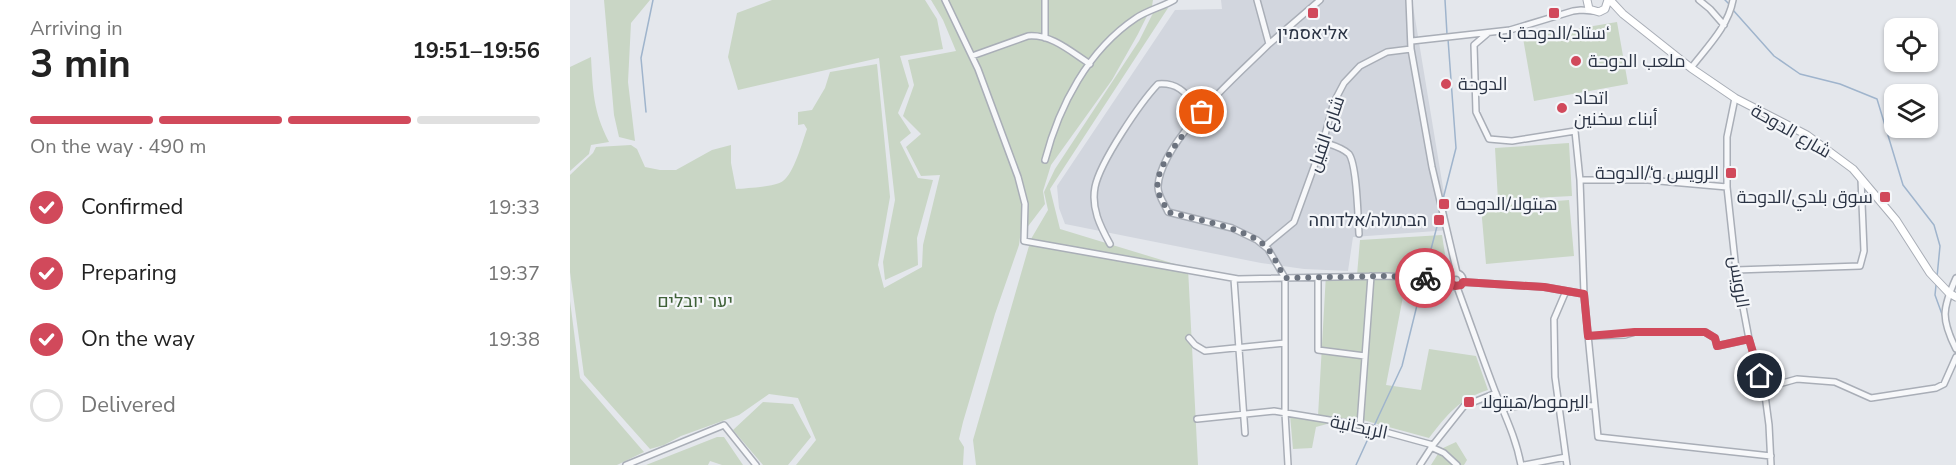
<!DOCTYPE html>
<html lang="en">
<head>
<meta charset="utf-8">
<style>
	:root { --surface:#fff; --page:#f2f2f2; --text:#222; --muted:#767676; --line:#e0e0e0; --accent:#d1495b }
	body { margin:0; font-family:"Nunito Sans",Cairo,Heebo,sans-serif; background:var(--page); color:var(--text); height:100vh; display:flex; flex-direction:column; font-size:22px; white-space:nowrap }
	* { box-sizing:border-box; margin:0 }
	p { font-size:20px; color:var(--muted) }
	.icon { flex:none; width:33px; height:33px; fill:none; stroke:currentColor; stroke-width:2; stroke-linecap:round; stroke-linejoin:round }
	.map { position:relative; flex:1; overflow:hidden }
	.side { display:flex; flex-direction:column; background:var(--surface); width:570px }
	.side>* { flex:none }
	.buttons { position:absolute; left:1314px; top:18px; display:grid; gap:12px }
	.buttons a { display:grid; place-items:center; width:54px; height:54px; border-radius:12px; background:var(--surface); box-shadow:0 2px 4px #0004; font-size:30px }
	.pin { position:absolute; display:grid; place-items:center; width:51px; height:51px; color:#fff; margin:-26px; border:3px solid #fff; border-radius:50%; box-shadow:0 2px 6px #0007 }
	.courier { position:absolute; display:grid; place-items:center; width:60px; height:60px; margin:-30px; border:4px solid #d1495b; border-radius:50%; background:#fff; color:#222; box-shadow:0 2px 8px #0007 }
	.headline em { font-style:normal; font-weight:700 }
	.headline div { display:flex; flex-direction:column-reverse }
	.headline { display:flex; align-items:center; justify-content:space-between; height:102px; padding:0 30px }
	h1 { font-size:39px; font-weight:700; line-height:45px }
	.bar { display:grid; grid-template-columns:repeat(4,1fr); gap:9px 6px; align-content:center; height:72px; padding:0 30px }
	.bar i { height:8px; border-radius:4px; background:var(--line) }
	.bar .on { background:var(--accent) }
	.bar p { grid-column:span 4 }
	ol { padding:0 30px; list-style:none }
	li { display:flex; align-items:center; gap:18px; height:66px }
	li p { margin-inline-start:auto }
	li .icon { padding:6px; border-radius:50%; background:var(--accent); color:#fff; stroke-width:4 }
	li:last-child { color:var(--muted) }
	li i { width:33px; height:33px; border:3px solid var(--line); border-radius:50% }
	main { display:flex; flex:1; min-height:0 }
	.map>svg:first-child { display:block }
</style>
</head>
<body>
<main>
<section class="side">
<div class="headline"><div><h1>3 min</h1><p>Arriving in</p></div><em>19:51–19:56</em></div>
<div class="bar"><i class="on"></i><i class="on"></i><i class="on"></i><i></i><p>On the way · 490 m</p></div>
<ol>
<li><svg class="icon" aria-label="check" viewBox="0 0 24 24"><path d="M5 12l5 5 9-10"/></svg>Confirmed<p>19:33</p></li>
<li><svg class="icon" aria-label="check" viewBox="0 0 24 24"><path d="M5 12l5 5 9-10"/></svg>Preparing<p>19:37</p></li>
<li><svg class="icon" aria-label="check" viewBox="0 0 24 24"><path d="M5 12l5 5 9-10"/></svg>On the way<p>19:38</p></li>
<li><i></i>Delivered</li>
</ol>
</section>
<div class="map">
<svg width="1386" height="465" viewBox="0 0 1386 465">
	<rect width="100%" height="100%" fill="#e4e7ec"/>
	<!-- built -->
	<path fill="#d2d6de" d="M651,0H842L880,230L783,237L778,271L734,269L691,263L495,224L489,208L487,186L605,10L652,9Z"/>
	<!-- green -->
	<path fill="#c9d6c5" d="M34,0H80L61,23L58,82L65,141L49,137L44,115Z
		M202,0H355L367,19L373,49L330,56L339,86L328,113L341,133L330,142L348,178L363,180L347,238L348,265L315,280L313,262L325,200L309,58L168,90L158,57L167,13Z
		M361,0H583L582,6L568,34L542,80L481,165L473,191L475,204L456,229L451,230L449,245L425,314L393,422L389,439L394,447L393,465H226L246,440L228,398L199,394L169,415L111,436L94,445L80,449L14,375L0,272V175L23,153L26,147L61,145L67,149L75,167L90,170H106L142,150L161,145V163L166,189C177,188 205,187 213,181C224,173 232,143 237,129L234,124L228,125V112L242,110L255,88L260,72L307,64L320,197L308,265L314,288L352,267L353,245L370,175L351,176L336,147L351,134L333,116L344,85L338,60L386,51L373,20Z
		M588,3L598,8L480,189L490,229L618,268L628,465H406L403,440L461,239L478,210L474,192L485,169L569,41Z
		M1047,22L1058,84L964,101L953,38Z
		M21,57C23,91 23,111 39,142L21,145L19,154L0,171V67Z
		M999,143L1002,196L928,200L925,148Z
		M999,200L1004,256L916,264L911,207Z
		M872,235L877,267L869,272L837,276L816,385L851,390L859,349L906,356L918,390C889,399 877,415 859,438L782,417L746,427L742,448L723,449L720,415L748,416L756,274L787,275L790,240Z
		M0,301L10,378L74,452L47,465H0Z
		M193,402L223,404L241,437L218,465H193L163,430Z
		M147,437H154L173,465H152L140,461L138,465H76Z
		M886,442L897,460L894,465H861L871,449Z"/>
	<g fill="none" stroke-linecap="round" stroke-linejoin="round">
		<!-- stream -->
		<path stroke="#9fb4cc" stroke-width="1.5" d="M875,0L877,34
			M1155,0L1159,4
			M1163,10L1204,56L1230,74L1270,84L1307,99L1333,185L1364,225L1370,246L1367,277
			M76,112L71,58L83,0
			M872,203L886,148L878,39
			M854,276L871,211
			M1366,285L1365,295L1373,317
			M804,426L832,366L853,281
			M786,465L802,430"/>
		<defs>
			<path id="street" d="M375,0L408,69L448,177L455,204L454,241L668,279L815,276L880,279
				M687,0L699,44L750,0
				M839,0L841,49L862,167L887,273
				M1129,0L1140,9L1154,25
				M918,33L904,45L906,112L919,139L942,141L1005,131L1010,180L1014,294L1028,437L1201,456
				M475,38V0
				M842,41L940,30L1003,11L1011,10L1023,11
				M699,44C667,76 591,141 588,186C587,194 595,205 598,212L662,228L687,240L698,249L715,278V413L718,465
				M402,56L458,36C482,34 501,52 520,64
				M1121,68C1137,47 1158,27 1163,0
				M1165,98L1157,137V187L1166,270L1179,339L1195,395L1199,425L1201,465
				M753,142C762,145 772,147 779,154C787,165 788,218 789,234
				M475,160C489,106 518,50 566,18C578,10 592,7 604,0
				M1010,180H1078L1157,187
				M540,244C530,226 521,208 525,187C530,162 570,103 588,84C611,82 618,97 632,112
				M695,246L724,222L753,142L764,102L774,83L790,66L817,52L841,49
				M1166,270L1290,266L1294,251L1291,179
				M879 280a7 7 0 1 1 14 0a7 7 0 1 1-14 0Z
				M748,278V350L795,356
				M1386,278C1372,309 1371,319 1386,349
				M664,279L675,433
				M893,282L974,287L1014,294
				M887,287C900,322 912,357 925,391C935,416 946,438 951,465
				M996,291L984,319L985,377L997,465
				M1018,336L1055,335L1065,332H1135L1145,338L1147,346L1179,339
				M619,338L625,345L635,351L715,343
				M1195,395L1209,384L1227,379L1265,382L1301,398L1366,388L1374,384L1386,357
				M933,409L963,403L1025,406
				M627,419L704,411L790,425L863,445
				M790,425L801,276
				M861,447L874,453L887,465
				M56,465L154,425L186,465
				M850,465L863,445L894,406L926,393
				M954,465L996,457"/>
			<path id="secondary" d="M1017,0L1019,9L1029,12L1035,9L1038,0
				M1040,0L1053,14L1121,68L1165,98L1237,135L1283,169L1326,220L1360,273L1379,293L1386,297"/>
		</defs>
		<!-- street casing -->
		<use href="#street" stroke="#a9aeb7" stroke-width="8"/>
		<!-- secondary casing -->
		<use href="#secondary" stroke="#a9aeb7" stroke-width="9"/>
		<!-- street -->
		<use href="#street" stroke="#f7f8fa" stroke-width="5"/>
		<!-- secondary -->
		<use href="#secondary" stroke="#fff" stroke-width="7"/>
	</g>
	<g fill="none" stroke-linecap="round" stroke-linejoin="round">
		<!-- done -->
		<path stroke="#6c737f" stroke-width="6" stroke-dasharray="0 10.8" d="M632,112C618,129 583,167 588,190C589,197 595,205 598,212C624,219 682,229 698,249C705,258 709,268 715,278L815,276L855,278"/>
		<!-- route -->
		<path stroke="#d1495b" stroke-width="8" d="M855,278L880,279V282L885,286L891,285L893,282L974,287L1014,294L1018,336L1065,332H1135L1145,338L1147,346L1179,339L1190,376"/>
	</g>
	<!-- markers -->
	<g fill="#d1495b" stroke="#f4f6f9" stroke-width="2">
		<rect x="737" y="7" width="12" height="12" rx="3"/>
		<rect x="978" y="7" width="12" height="12" rx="3"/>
		<circle cx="1006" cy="61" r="6"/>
		<circle cx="876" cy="84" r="6"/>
		<circle cx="992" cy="108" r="6"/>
		<rect x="1155" y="167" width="12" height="12" rx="3"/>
		<rect x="1309" y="191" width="12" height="12" rx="3"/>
		<rect x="868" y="198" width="12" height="12" rx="3"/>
		<rect x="863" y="214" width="12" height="12" rx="3"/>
		<rect x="893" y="396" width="12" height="12" rx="3"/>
	</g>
	<g text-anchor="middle" stroke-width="4.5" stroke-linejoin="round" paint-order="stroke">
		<!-- poi labels -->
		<g font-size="18" fill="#2b3445" stroke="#f4f6f9" text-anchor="start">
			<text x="743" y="39" text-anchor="middle">אליאסמין</text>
			<text x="984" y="39" text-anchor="middle">ستاد/الدوحة ب‘</text>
			<text x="1018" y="67">ملعب الدوحة</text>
			<text x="888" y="90">الدوحة</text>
			<text x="1004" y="104">اتحاد<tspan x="1004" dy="21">أبناء سخنين</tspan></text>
			<text x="1149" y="179" text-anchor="end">الرويس و‘/الدوحة</text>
			<text x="1303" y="203" text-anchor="end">سوق بلدي/الدوحة</text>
			<text x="886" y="210">هبتولا/الدوحة</text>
			<text x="857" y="226" text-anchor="end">הבתולה/אלדוחה</text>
			<text x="911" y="408">اليرموط/هبتولا</text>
		</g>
		<!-- street labels -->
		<g font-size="18" fill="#2b3445" stroke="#f4f6f9">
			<text transform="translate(1221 131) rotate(30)" y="6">شارع الدوحة</text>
			<text transform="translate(756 134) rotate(-71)" y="6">شارع الفيل</text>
			<text transform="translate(1169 282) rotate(81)" y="6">الرويس</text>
			<text transform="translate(789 427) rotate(12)" y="6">الريحانية</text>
		</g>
		<!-- park labels -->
		<g font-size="18" fill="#3f6138" stroke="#f4f6f9">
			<text x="125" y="307">יער יובלים</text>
		</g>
	</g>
</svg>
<div class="buttons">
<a><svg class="icon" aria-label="locate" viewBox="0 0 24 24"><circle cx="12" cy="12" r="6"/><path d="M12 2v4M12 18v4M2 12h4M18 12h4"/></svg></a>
<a><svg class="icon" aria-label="layers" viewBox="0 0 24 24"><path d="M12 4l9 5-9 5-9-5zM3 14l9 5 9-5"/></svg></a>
</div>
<div class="pin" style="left:632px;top:112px;background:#ea580c"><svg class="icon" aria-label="bag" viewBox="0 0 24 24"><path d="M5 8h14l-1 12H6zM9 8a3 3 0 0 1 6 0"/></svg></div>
<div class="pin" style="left:1190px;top:376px;background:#1f2937"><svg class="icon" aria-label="home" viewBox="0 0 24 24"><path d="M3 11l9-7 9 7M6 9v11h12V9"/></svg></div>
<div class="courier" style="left:855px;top:278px"><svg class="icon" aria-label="bike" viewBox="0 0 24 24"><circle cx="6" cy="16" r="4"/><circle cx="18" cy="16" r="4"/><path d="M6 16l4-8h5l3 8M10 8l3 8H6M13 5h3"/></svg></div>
</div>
</main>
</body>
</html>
